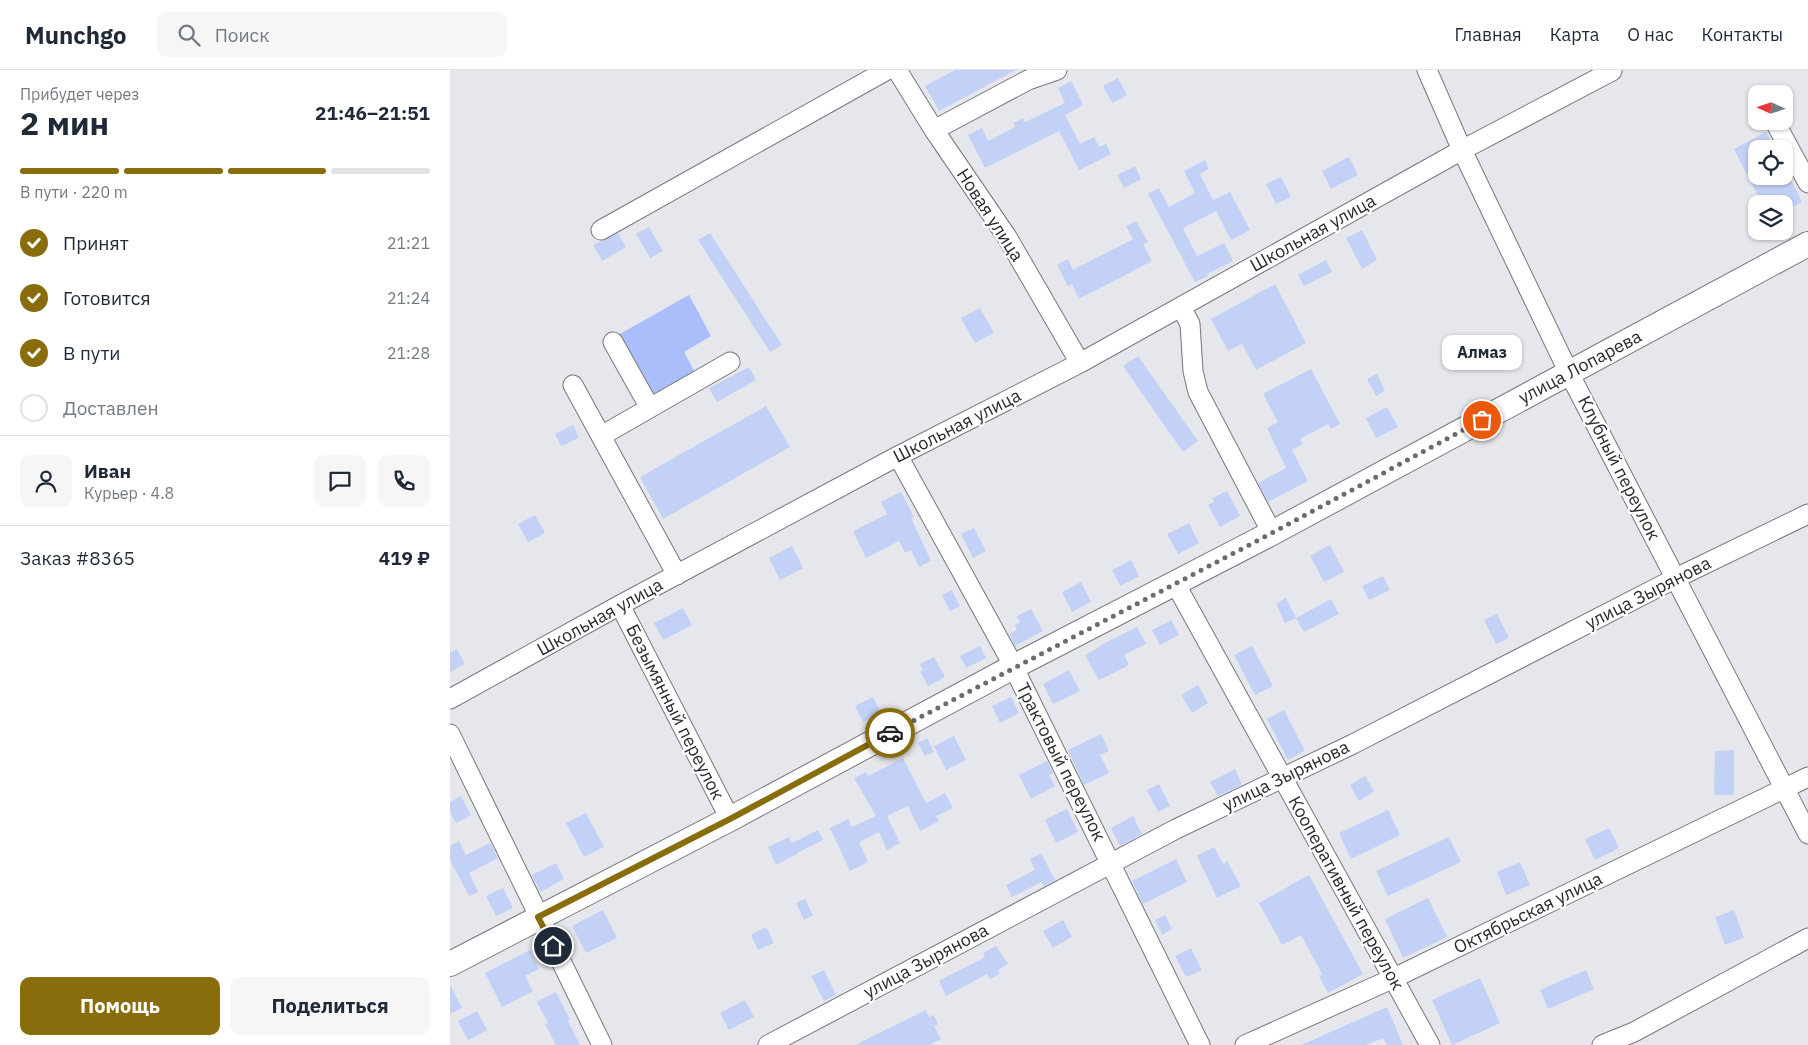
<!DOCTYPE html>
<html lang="ru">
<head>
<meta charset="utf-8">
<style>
	:root { --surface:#fff; --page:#f6f6f7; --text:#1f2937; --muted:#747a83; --line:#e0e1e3; --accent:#896d0d }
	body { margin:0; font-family:"IBM Plex Sans",sans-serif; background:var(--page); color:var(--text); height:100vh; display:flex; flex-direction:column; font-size:19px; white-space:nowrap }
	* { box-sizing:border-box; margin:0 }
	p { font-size:16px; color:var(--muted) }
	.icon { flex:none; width:28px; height:28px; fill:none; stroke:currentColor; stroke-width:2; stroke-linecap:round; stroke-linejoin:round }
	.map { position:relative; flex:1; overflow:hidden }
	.details { display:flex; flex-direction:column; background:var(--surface); width:450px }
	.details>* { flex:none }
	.needle { width:32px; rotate:273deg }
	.buttons { position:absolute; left:1298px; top:15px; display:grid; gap:10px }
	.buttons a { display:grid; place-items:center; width:45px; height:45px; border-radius:10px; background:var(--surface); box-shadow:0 1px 4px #0004; font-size:25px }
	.pin { position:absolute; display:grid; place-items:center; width:42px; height:42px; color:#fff; margin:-21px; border:2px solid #fff; border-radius:50%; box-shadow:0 1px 5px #0007 }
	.courier { position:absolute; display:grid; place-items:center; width:50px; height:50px; margin:-25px; border:4px solid #896d0d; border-radius:50%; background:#fff; color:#222; box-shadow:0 1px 6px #0007 }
	.bubble { position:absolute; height:35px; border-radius:10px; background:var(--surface); box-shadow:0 1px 4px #0004; font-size:16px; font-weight:700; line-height:35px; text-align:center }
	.overview em { font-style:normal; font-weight:700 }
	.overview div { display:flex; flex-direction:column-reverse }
	.overview { display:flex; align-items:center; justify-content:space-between; height:85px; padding:0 20px }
	h1 { font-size:32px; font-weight:700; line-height:38px }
	.bar { display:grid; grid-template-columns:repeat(4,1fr); gap:8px 5px; align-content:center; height:60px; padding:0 20px }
	.bar i { height:6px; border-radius:4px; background:var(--line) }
	.bar .on { background:var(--accent) }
	.bar p { grid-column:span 4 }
	.line { display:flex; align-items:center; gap:12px; padding:0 20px; border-top:1px solid var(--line) }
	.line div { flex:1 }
	.round { display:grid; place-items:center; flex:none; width:52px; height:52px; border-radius:10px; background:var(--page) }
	ol { padding:0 20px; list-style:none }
	li { display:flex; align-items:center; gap:15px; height:55px }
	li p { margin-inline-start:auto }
	li .icon { padding:5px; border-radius:50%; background:var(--accent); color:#fff; stroke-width:4 }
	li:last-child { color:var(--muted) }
	li i { width:28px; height:28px; border:2px solid var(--line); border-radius:50% }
	.button { display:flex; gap:10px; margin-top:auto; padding:10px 20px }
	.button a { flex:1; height:58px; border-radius:10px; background:var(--accent); color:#fff; font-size:20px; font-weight:700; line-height:58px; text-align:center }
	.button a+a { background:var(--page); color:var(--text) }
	header { display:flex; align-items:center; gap:30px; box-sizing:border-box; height:70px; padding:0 25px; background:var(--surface); border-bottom:1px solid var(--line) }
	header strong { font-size:24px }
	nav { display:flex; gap:28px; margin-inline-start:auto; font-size:18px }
	.search { width:350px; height:45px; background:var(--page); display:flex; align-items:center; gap:12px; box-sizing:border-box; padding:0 18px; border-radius:10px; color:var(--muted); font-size:19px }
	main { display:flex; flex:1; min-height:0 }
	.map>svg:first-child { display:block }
</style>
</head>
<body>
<header>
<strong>Munchgo</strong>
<div class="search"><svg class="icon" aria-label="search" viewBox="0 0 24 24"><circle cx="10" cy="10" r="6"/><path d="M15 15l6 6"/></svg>Поиск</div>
<nav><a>Главная</a><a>Карта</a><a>О нас</a><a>Контакты</a></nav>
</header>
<main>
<section class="details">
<div class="overview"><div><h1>2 мин</h1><p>Прибудет через</p></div><em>21:46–21:51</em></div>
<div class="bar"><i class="on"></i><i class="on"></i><i class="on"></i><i></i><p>В пути · 220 m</p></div>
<ol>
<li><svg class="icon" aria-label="check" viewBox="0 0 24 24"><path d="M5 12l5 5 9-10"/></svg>Принят<p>21:21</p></li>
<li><svg class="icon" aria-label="check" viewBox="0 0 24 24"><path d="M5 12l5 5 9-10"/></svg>Готовится<p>21:24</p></li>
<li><svg class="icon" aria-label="check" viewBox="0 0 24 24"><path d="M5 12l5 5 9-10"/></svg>В пути<p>21:28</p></li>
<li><i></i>Доставлен</li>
</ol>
<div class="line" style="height:90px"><a class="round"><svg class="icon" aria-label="person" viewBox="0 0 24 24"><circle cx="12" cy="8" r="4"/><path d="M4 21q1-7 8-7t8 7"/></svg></a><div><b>Иван</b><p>Курьер · 4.8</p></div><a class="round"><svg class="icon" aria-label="chat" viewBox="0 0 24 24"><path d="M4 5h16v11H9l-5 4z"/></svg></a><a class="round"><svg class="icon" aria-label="phone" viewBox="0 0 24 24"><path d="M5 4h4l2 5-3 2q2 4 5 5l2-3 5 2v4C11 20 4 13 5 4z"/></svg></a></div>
<div class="line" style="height:65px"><div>Заказ #8365</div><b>419 ₽</b></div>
<div class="button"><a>Помощь</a><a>Поделиться</a></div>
</section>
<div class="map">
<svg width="1358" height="975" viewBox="0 0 1358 975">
	<rect width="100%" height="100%" fill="#e5e7ec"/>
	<!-- green -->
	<path fill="#aabefb" d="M239,225L261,266L234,282L247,306L204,330L168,265Z"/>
	<!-- building -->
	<path fill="#c3d1f6" d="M505,0H566L489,41L475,16Z
		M668,8L677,25L662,33L653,16Z
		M621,11L633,35L615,45L630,74L644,67L649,77L656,74L661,84L629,100L609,61L535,98L518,65L532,58L538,71L565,57L563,53L573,48L575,52L615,33L608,18Z
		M1316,62L1325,79H1306V106H1339L1352,132L1334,142V134H1312L1284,79Z
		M899,87L908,105L881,119L872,101Z
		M755,90L759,99L750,104L763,130L780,122L800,160L781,170L766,141L733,158L747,186L774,173L783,191L757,204L758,206L745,212L698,124L709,118L719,137L745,123L734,101Z
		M685,96L691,109L674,118L667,105Z
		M831,107L841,127L826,134L816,114Z
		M686,151L698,172L693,174L702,191L629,229L622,214L618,216L607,195L618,189L623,200L683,169L676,156Z
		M199,157L213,181L200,188L186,164Z
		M912,160L927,190L912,199L896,168Z
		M168,163L176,177L152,191L143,175Z
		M260,163L332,275L320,282L248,170Z
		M876,190L882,202L854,216L848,205Z
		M825,214L856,273L806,300L792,274L778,281L761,249Z
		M530,238L544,263L525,273L511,248Z
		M688,286L748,371L733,382L673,296Z
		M299,297L306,310L267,332L259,318Z
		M861,299L890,354L881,359L878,354L850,369L853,374L842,380L858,411L818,432L808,413L836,398L817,358L828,352L813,324Z
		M927,304L935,321L926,326L917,309Z
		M316,336L340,377L213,449L190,407Z
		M937,337L948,357L926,368L916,348Z
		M123,355L129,368L111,376L105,364Z
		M777,421L790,446L770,457L758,435L764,432L762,428Z
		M451,422L464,447L461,448L481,491L469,497L461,480L455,483L449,471L416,488L403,461L437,444L431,432Z
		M85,445L95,463L78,472L68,454Z
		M739,453L749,473L728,484L717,464Z
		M524,458L536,481L523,488L511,464Z
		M880,475L894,502L874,512L860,486Z
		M342,476L353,498L330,510L319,488Z
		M681,490L689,506L670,516L662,500Z
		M933,506L940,520L919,530L912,516Z
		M631,512L641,532L622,542L612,522Z
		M502,520L510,536L500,541L492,525Z
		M836,528L846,548L835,553L826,534Z
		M881,529L889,544L854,562L846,548Z
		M233,538L242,555L213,570L204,553Z
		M581,539L593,561L565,576L559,564L567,560L565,555L570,552L567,546Z
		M1047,544L1059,568L1046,574L1034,550Z
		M721,550L729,565L710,575L702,560Z
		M687,557L696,574L674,585L679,595L649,610L635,585L650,577L649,576Z
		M530,576L536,588L516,598L510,586Z
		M802,576L823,616L805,625L784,585Z
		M7,579L15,594L0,602V583Z
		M484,587L495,607L478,616L470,601L473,600L470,594Z
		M619,600L630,621L603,634L593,614Z
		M748,615L758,633L742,643L731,625Z
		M423,627L431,643L413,652L405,636Z
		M561,627L569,643L550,653L542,636Z
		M834,640L855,681L838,690L817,649Z
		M651,664L659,681L650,685L659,703L634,715L618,680Z
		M504,666L516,690L496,700L484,676Z
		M477,668L484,682L475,686L468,673Z
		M1284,680V725H1264L1265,681Z
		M453,688L476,733L495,723L503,738L486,746L489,751L470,761L458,736L437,746L450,773L437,780L429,762L409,772L418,792L400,801L380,758L398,749L402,757L426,746L404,708L416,702L418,706Z
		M597,691L603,703L599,705L605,716L581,729L569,705Z
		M785,699L792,715L768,726L760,712Z
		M915,706L924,721L909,731L900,715Z
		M709,714L720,736L708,742L697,720Z
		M11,726L21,745L6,753L0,742V732Z
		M617,739L628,762L606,773L595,750Z
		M938,740L950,765L901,789L889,763Z
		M136,743L154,777L134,787L116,753Z
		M683,746L692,764L670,776L661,758Z
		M1159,758L1169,778L1145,790L1135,769Z
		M368,760L373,770L347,783V784L326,795L318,777L339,767L342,773Z
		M999,767L1011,792L938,826L926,801Z
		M9,771L16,785L40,773L48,788L19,803L28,822L19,826L0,790V776Z
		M764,777L773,794L777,791L791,816L767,828L747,786Z
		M591,783L605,810L594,816L591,812L562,827L556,815L585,800L580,789Z
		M726,789L737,812L693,834L682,811Z
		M1070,792L1080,815L1056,825L1047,802Z
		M106,793L114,809L90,822L82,805Z
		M859,805L913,904L878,923L869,906L872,904L851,865L832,875L809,833Z
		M53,818L63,838L46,846L36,826Z
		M978,828L997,867L953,888L935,849Z
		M355,829L363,845L354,850L346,833Z
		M153,840L167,868L136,883L122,856Z
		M1284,840L1294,868L1275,875L1265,847Z
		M715,845L722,859L712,865L705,850Z
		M613,850L622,867L603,878L593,861Z
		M316,857L324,873L308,880L301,865Z
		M546,876L558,894L548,900L550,904L540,909L537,904L496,926L489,911L530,890L535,886L533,883Z
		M741,878L752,900L736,907L725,886Z
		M80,880L89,899L75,906L83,921L52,937L35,903Z
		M374,900L386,925L374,931L361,906Z
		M1136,900L1144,919L1098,939L1090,920Z
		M1030,908L1050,953L1002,975L982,930Z
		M0,915L12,938L0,944Z
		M106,922L120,950L118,951L130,975H106L95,954L98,953L87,932Z
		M295,930L304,947L279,960L270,943Z
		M937,937L953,975H937L933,968L916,975H851Z
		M476,940L479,947L484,945L488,954L484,956L491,969L479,975H405Z
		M27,941L37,960L18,970L8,951Z"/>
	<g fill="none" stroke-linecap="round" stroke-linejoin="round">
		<defs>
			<path id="minor" d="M447,0L484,60L557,167L630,293
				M977,0L1012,80L1119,303L1358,764
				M1326,54L1358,113
				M484,60L578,10L607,0
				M151,160L437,0
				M731,237L740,254L743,301L748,322L822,463
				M163,272L200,338
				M123,315L227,505
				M151,366L280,292
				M448,386L557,584L750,975
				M725,513L980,975
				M170,535L280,749
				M0,629L170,535L448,386L630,293L1012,80L1162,1
				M0,664L152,975
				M318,975L726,759L903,674L1226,508L1358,444
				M795,975L944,908L1358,707
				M1152,975L1184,962L1358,868"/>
			<path id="major" d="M0,894L280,749L563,597L822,463L1358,174"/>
		</defs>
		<!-- minor casing -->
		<use href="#minor" stroke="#76777c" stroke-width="21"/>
		<!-- major casing -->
		<use href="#major" stroke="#76777c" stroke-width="26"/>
		<!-- minor -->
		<use href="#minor" stroke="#fff" stroke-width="19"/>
		<!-- major -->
		<use href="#major" stroke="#fff" stroke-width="24"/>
	</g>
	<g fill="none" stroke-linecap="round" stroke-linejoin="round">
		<!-- done -->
		<path stroke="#6b6c6f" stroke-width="5" stroke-dasharray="0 9" d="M440,663L807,471L1032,350"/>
		<!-- route -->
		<path stroke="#896d0d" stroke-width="6" d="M103,876L88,847L280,749L440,663"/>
	</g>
	<g text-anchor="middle" stroke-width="4.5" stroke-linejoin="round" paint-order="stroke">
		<!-- street labels -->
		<g font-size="18" fill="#292a2c" stroke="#fff">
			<text transform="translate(540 145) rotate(57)" y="6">Новая улица</text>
			<text transform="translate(863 163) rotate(-29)" y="6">Школьная улица</text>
			<text transform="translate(1130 297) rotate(-28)" y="6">улица Лопарева</text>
			<text transform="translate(507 356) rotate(-27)" y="6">Школьная улица</text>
			<text transform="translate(1169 398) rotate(63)" y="6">Клубный переулок</text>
			<text transform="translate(1198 523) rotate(-27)" y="6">улица Зырянова</text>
			<text transform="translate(150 547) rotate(-29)" y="6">Школьная улица</text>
			<text transform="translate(225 642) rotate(63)" y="6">Безымянный переулок</text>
			<text transform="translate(611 692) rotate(63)" y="6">Трактовый переулок</text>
			<text transform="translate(836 706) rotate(-26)" y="6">улица Зырянова</text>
			<text transform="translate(896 823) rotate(61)" y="6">Кооперативный переулок</text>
			<text transform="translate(1078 843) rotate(-26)" y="6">Октябрьская улица</text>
			<text transform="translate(476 891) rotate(-28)" y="6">улица Зырянова</text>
		</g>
	</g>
</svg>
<div class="buttons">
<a><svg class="needle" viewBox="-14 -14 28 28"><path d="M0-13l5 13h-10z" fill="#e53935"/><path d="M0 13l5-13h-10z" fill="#747a83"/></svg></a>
<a><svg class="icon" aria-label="locate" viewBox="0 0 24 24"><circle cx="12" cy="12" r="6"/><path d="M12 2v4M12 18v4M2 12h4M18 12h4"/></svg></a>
<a><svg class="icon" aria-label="layers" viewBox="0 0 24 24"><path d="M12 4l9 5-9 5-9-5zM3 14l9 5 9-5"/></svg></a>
</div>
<div class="pin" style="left:1032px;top:350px;background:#ea580c"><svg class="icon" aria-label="bag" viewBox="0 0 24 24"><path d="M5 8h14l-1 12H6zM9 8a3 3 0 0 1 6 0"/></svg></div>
<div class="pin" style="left:103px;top:876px;background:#1f2937"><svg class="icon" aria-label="home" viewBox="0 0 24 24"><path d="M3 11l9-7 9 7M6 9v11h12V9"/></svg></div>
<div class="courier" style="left:440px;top:663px"><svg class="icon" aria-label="car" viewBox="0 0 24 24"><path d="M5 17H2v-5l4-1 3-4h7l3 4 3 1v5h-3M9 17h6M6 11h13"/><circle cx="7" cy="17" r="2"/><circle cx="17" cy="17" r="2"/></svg></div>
<div class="bubble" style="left:992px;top:265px;width:80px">Алмаз</div>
</div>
</main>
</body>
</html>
